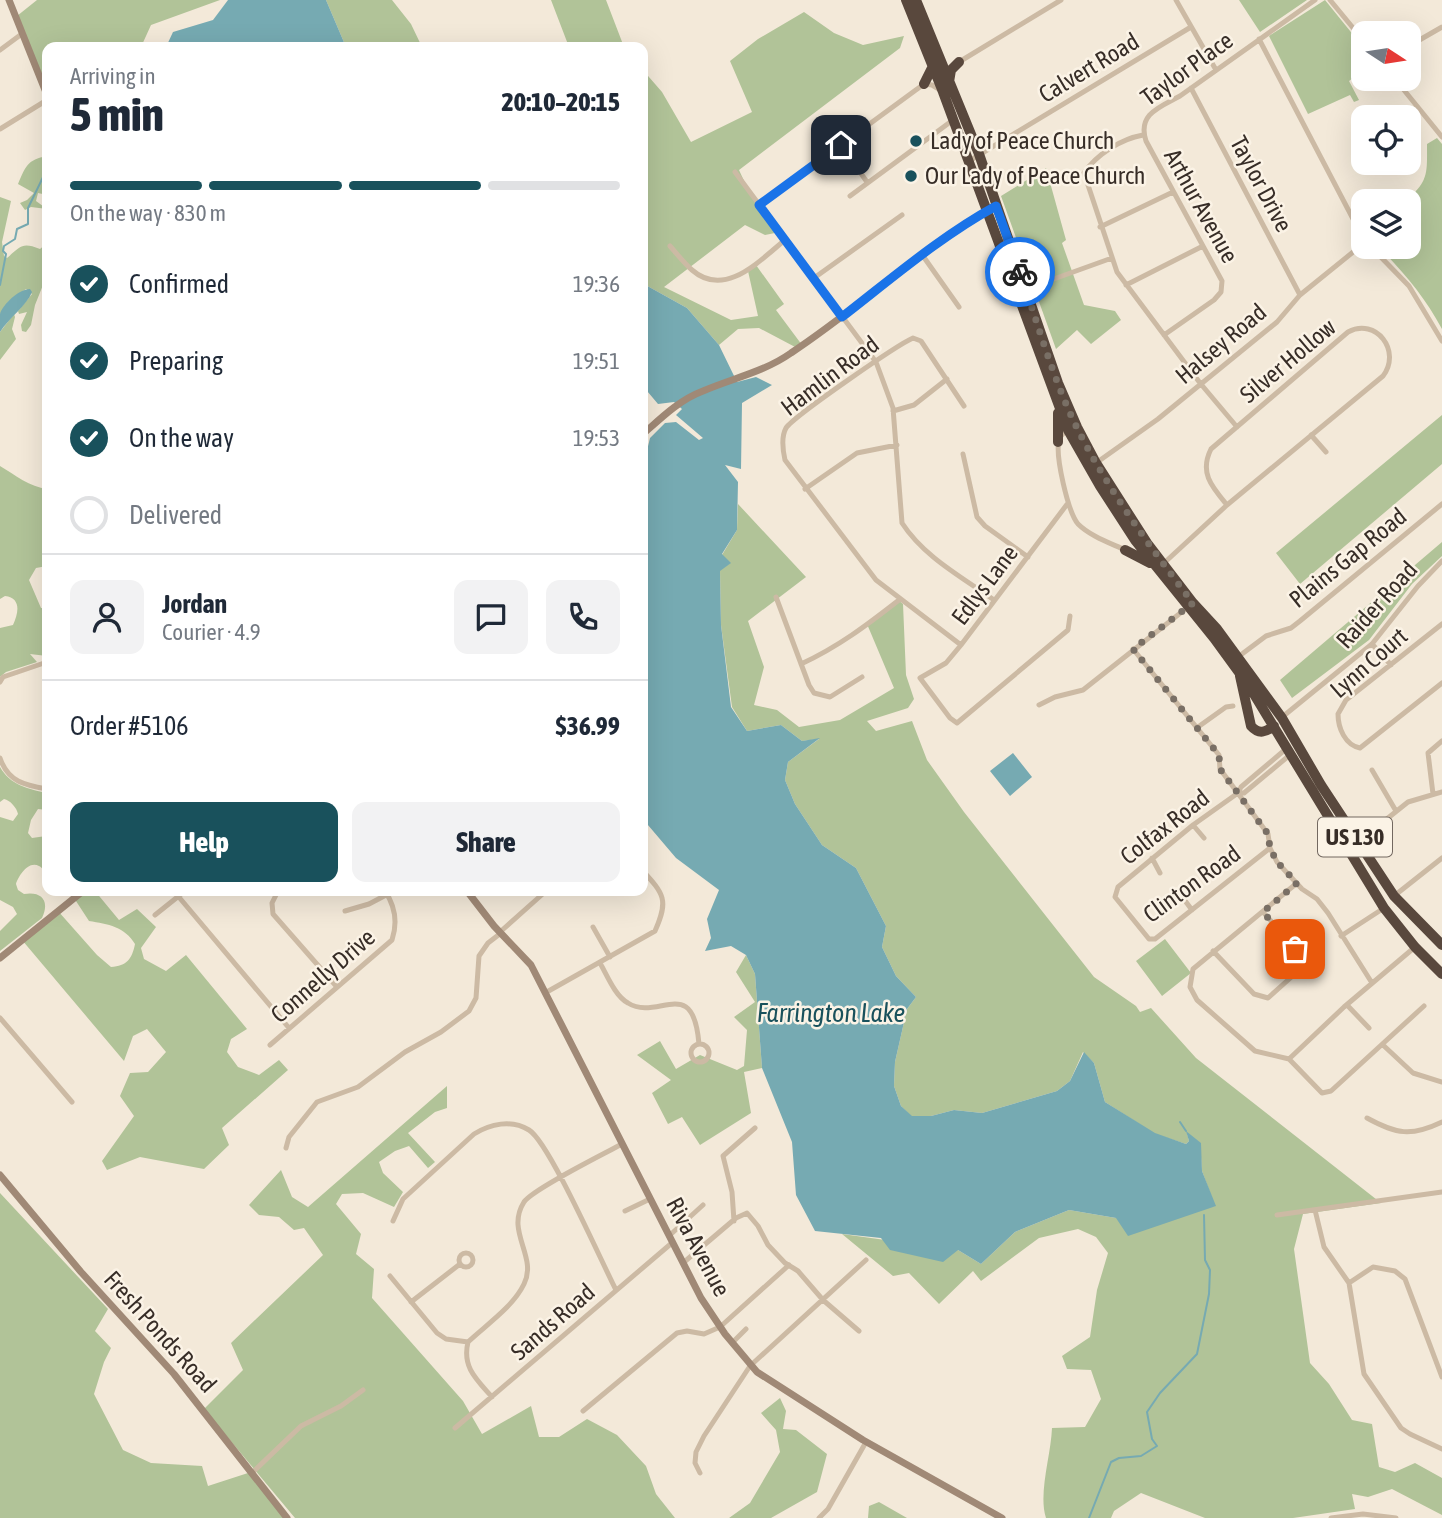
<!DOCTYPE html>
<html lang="en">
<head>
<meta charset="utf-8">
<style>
	:root { --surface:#fff; --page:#f2f2f3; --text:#1f2937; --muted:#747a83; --line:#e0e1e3; --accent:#19515c }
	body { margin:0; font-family:"Asap Condensed",sans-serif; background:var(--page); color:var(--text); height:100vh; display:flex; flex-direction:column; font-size:26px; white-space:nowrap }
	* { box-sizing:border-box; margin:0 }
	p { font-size:23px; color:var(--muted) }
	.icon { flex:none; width:38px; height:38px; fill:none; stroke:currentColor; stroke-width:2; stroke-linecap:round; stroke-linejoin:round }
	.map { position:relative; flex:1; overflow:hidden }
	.details { position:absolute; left:42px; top:42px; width:606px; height:854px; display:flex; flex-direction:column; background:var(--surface); border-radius:14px; box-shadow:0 7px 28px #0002 }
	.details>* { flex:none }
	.needle { width:46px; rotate:102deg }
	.tools { position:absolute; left:1351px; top:21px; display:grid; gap:14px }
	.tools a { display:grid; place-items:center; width:70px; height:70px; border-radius:14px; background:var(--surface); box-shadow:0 7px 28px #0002; font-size:35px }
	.pin { position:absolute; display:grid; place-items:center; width:60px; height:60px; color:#fff; margin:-30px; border-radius:14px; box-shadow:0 4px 10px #0006 }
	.courier { position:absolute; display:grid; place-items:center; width:70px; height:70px; margin:-35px; border:5px solid #1a73e8; border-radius:50%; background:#fff; color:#222; box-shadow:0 2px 9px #0007 }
	.summary em { font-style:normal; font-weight:800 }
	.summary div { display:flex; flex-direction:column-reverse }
	.summary { display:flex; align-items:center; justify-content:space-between; height:119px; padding:0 28px }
	h1 { font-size:46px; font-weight:800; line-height:52px }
	.bar { display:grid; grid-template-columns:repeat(4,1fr); gap:10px 7px; align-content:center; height:84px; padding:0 28px }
	.bar i { height:9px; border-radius:5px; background:var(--line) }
	.bar .active { background:var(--accent) }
	.bar p { grid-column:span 4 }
	.line { display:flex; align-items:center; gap:18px; padding:0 28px; border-top:2px solid var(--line) }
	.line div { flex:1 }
	.round { display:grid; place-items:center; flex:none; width:74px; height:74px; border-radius:14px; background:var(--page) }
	ol { padding:0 28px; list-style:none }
	li { display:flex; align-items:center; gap:21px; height:77px }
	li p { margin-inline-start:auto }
	li .icon { padding:7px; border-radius:50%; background:var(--accent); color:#fff; stroke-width:4 }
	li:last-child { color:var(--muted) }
	li i { width:38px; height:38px; border:4px solid var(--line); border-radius:50% }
	.primary-button { display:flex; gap:14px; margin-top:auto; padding:14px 28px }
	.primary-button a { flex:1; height:80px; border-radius:14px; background:var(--accent); color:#fff; font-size:28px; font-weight:800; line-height:80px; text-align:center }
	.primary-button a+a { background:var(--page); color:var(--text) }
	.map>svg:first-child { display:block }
</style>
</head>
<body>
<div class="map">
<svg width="1442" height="1518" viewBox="0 0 1442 1518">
	<rect width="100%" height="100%" fill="#f3e9d9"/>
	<!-- green -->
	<path fill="#b1c398" d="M37,0H220L151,25L141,47H47V91L17,16Z
		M326,0H392L411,24L422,47H346Z
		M551,0H606L624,47H569Z
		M1239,0H1307L1260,32Z
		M1325,0L1363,47V71L1349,81L1359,100L1354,102L1350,95L1308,114L1269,36Z
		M804,12L834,33L863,45L904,36L900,48L739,170L752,198L780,232L765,235L745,225L664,287L731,320L758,316L748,271L756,265L784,304L776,310L802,345L797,348L759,328L738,329L719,345L687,308L642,283V182L646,170L642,159V69L662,92L691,142L752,112L730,61L758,39Z
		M1437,138L1442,144V329C1425,297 1404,273 1379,247H1409V201H1405C1429,182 1427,173 1427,144Z
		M47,156V195L38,193L36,201L47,209L31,207L25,210L20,203L27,200L34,193L18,184C26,166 27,160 47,156Z
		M1046,168L1066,240L1062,243L1084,305L1115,311L1121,320L1091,344L1077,330L1056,349L1001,196Z
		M0,197L11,201L2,242L4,256L7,258C21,246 22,242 40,249L47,243V275L35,305L31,325L26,332L22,331L21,325L27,312L19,314L18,311L32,294L26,289L8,302L0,315Z
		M14,314L15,317L12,329L16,339L0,360V332Z
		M1442,415V464L1300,584L1276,553Z
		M0,466C15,475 30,487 47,489V566L36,568L29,580L41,608H47V656L30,654L37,662L6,672L0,677V628L13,625C19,612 21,598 5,596L0,599Z
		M738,504L806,577L748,621L764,667L754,705L777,710L799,727L840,720L894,688L867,624L898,600L903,604L906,675L914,699L908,708L867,721L876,731L912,721L927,760L964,812L1094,977L1136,1006L1140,1012L1151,1008L1196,1058L1381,1203L1303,1214L1294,1249L1310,1363L1329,1384L1352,1420L1372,1424L1379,1467L1395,1472L1415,1463L1442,1478V1515L1392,1489L1368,1497L1352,1494L1355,1509L1293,1518H1205L1141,1493L1114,1511L1111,1518H1046C1038,1494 1051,1455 1052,1428L1085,1427L1101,1399L1091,1370L1067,1369L1062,1356L1090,1337L1097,1290L1108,1253L1096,1237L1078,1229L1039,1238L981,1281L973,1271L939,1304L909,1273L893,1276L842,1234L958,1250L981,1264L1015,1232L1069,1210L1116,1218L1215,1206L1202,1171L1200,1143L1187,1133L1189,1141L1186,1144L1155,1134L1105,1102L1094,1063L1083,1052L1070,1081L1057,1091L982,1113L954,1110L931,1116H911L901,1106L894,1086L895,1062L907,1009L916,997L896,976L882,947L886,926L856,868L822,845L795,804L785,780L788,762L819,739L802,741L781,725L747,731L732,707L721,625L720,570L730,563L722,555L737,530Z
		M1442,542V556L1412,584L1369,640L1292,698L1280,680Z
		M0,767C10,785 28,789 47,793V810L38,809L31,820L28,833L32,838L46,836L47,875C44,872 43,868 39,866C28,860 18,877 16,884L18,890L24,894C42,891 50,901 42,918L0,951V931L17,914L13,907L0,900V817L13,821L18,814C17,808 10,800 4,799L0,802Z
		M83,891H95L119,920L137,909L156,927L141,948L144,959L166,971L186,955L247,1029L231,1039L227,1052L238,1067L259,1075L279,1060L288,1070L222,1128L229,1145L204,1169L140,1157L107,1170L102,1161L134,1116L120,1096L130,1073L148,1072L166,1052L147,1029L133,1036L124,1061L22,940L58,911L97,955L111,967C127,966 132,959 135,944C125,927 108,924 89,921L74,898Z
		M1165,939L1191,973L1162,996L1136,961Z
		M746,955L755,974L762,1068L744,1072L751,1113L700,1145L682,1117L668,1124L652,1093L671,1080L637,1055L660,1041L676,1069L700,1055L737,1070L744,1066L747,1030L734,1017L755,1002L736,972Z
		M447,1086V1108L435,1112L408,1133L435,1162L428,1168L409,1146L395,1151L379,1162L383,1173L403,1192L394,1207L363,1193L342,1194L336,1204L361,1234L356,1254L374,1269L372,1298L463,1401L482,1434L531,1406L539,1437H559L587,1419L617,1435L646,1466L656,1494L675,1518H295L204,1409L243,1370L231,1343L323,1255L304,1228L294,1230L279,1217L259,1215L249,1205L281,1170L292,1197L308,1207Z
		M0,1193L108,1309L95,1331L111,1348L104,1362L94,1394L123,1450L151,1463L202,1466L208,1486L248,1473L288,1518H0Z
		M780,1398L786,1411L783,1429L796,1430L827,1454L817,1492L771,1518H729L750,1503L780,1452L776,1430L761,1413Z
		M879,1502L907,1518H868L869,1506Z"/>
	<!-- water -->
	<path fill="#76aab2" d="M228,0H326L346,47H166L173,32L213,20Z
		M642,283L687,308L719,345L737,382L756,377L772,385L742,403L741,469L725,465L738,482L737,530L722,554L731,563L720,571L721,625L731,707L747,731L781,725L802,741L820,738L788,762L785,780L795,804L822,845L856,868L886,926L882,947L896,976L916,997L907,1009L895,1062L894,1086L901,1106L912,1116H931L954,1110L982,1113L1057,1091L1070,1081L1084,1052L1094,1063L1105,1102L1155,1133L1186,1144L1189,1141L1186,1131L1201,1143L1202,1171L1216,1206L1128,1236L1116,1218L1069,1210L1015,1232L981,1264L958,1250L943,1262L890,1250L881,1238L815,1231L796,1195L792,1142L762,1068L755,974L746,955L731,946L705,951L711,938L707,919L719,890L676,858L642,818V471L650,438L665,423L676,422L699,440L703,438L676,415L682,409L674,402L658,404L642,385Z
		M30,289L32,292C27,305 9,318 0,332C0,327 0,319 0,314C3,304 19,289 30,289Z
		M1013,753L1032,777L1010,796L990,771Z"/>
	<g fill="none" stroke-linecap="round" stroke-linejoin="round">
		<!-- stream -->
		<path stroke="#76aab2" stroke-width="2" d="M0,285L6,254L3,251L4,246L15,239L17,229L28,224V208L47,169
			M1180,1122L1186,1131
			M1089,1518L1111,1462L1119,1458L1141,1456L1157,1446L1152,1439L1147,1412L1160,1393L1197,1354L1209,1294L1210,1270L1205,1260L1204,1215"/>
		<!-- street -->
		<path stroke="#ccbaa4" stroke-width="5" d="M1176,0L1216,70
			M1330,0L1363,40
			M1259,39L1363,238
			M1409,46L1442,27
			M0,50L23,33
			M959,62L1061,0
			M1395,79L1442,137
			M1191,88L1300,295
			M0,129L47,100
			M1143,135C1121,139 1097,154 1084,173L1117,272L1200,383L1237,427
			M841,145L867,182
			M969,161L1191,27
			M735,172L876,362L893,408L902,523C924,557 962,577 994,600
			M850,196L953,120
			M759,205L924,84L932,85L942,91
			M1100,227L1173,192
			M670,246C677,254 684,263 692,270C725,299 760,260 785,240
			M1371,247L1409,286L1442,341
			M923,256L959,307
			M814,278L902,215
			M1126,285L1203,246
			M1026,289L1112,258
			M1164,335L1214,300L1221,292L1222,281L1146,141C1137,114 1160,107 1180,96L1315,0
			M893,411L914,405L947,379
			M1070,429C1065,432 1061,434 1059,440C1055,456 1068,512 1078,524C1090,536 1110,543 1125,550
			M1311,435L1326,452
			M963,454L977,517L985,526L1028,557
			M1096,463L1158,419L1277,322L1300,295L1363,244
			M805,489L857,453L897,445
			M1068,503L961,645L946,663L920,678L950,718L957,723L1068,630L1070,616
			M1163,564L1227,505L1383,376C1402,351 1376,317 1348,332L1211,449C1199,473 1212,487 1227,505
			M776,597L809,685L814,693L830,697L862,677
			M1442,624L1346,700L1338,714C1338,728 1345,745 1360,748L1442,683
			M1372,644L1391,665
			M961,645L876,580L785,460C783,451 781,437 786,428C794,416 897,345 913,338L921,341L964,406
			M1133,649L1219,755L1220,769L1268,834L1270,848L1277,862L1302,889L1317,899L1328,913L1372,983
			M1238,657L1266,636L1291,628L1300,621L1442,504
			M801,664C838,647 867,625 899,600
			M0,682L3,677L47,662
			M1039,705L1055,697L1083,690L1188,607
			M1281,718L1372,644L1418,586L1442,561
			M1198,727L1226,707L1233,706
			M0,758C8,782 25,785 47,789
			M1372,770L1396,811
			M1238,793L1241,787L1287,748
			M1433,794L1428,753L1442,741
			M1193,825L1204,838
			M1358,842L1408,802L1442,792
			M1270,848L1155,939H1149L1115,897L1118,887L1193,825L1238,793H1244L1291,754
			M1152,858L1160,873
			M1297,883L1193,969L1190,987L1197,1000L1255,1051L1289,1059L1322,1093L1331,1091L1424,1006
			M278,891L272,903L273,914L337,987
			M178,896L289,1028
			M1394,896L1442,858
			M1183,898L1192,910
			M345,911L369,904L388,894
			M155,915L185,891
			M593,927L610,957
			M500,932L546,891
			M1341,936L1384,908
			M1213,951L1254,994L1268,998L1297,972C1302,947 1278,930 1263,912
			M600,963C607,975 615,996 628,1003C658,1022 693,973 699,1044
			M545,993L655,931C669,900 664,894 642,870
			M1347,1005L1369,1028
			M0,1018L72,1102
			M691 1053a9 9 0 1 1 18 0a9 9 0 1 1-18 0Z
			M270,1045L392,940C398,922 395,906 385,891
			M1383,1045L1413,1073L1442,1082
			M1289,1059L1344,1007L1415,947
			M1367,1118C1396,1134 1411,1137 1442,1122
			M286,1148L289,1137L317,1102L358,1087L405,1052L441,1032L469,1011L476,998L479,956L488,943L501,933
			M1315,1210L1324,1247L1349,1283L1364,1374L1401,1428L1410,1434L1442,1449
			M625,1211L650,1199
			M1277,1215L1442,1192
			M393,1221L403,1199L474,1134C490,1124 511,1119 529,1130C549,1142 602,1263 616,1290
			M734,1221L732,1192L723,1156L755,1128
			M670,1235L703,1205
			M459 1260a7 7 0 1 1 14 0a7 7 0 1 1-14 0Z
			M683,1263L736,1218L747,1213L758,1226L768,1245L785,1263L798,1271L823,1300L859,1331
			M390,1276L437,1333L446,1339L468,1342
			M1349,1283L1373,1267L1395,1271L1405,1279L1442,1377
			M411,1302L460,1264
			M468,1342C486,1325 513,1307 524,1284C538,1256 505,1232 524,1202C533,1189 604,1154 622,1144
			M468,1342C462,1367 476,1379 492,1397
			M732,1343L746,1329
			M583,1411L677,1333L687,1331L704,1334L720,1327L789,1265
			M455,1428L673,1242
			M252,1473L301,1426L341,1406L363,1390
			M700,1473L695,1463L696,1452L704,1436L750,1366L866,1260
			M819,1518L828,1509L866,1442
			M1331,1518L1363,1514L1396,1518"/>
		<!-- secondary -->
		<path stroke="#a08976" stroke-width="7" d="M9,0L47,95
			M642,435C661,418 679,400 703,391C733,378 764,372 791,353C861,307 923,247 996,206
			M467,891L494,926L531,965L701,1298L725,1334L757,1372L863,1440L1002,1518
			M0,958L83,891
			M0,1175L81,1272L174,1374L287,1518"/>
		<!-- highway -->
		<path stroke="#59483d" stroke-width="10" d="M906,0L943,92L1068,430L1100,486L1135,540L1214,638L1249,686L1384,908L1415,947L1442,974
			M916,0L979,154L1058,383L1077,427L1096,463L1147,543L1193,603L1217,629L1282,718L1321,785L1394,896L1442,945
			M949,82L951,70L959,62
			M924,84L933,66
			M1058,413V442
			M1125,550L1150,563
			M1240,676L1251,726C1259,735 1266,732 1274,726"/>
	</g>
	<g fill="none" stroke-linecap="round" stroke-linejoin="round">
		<!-- done -->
		<path stroke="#796f65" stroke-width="7" stroke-dasharray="0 12.6" d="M1020,272C1038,324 1053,379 1077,428C1109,491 1150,547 1193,603L1133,649L1219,755L1220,769L1268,834L1270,848L1277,862L1297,883L1263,912L1295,949"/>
		<!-- route -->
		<path stroke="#1a73e8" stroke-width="9" d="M841,145L759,205L842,317C891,279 941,236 996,206L1020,272"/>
	</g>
	<!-- markers -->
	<g fill="#19515c" stroke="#fbf3e6" stroke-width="2.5">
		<circle cx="916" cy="141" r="7"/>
		<circle cx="911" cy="176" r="7"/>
	</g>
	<g text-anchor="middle" stroke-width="5" stroke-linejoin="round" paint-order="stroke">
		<!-- shield labels -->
		<rect fill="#fbf3e6" stroke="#726860" stroke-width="2" x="1318" y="817.5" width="74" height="39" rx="5"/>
		<g font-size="23" font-weight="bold" fill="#372d27">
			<text x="1355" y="845">US 130</text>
		</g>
		<!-- street labels -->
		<g font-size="24" fill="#372d27" stroke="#fbf3e6">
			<text transform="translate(1089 68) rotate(-31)" y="8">Calvert Road</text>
			<text transform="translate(1187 69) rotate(-36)" y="8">Taylor Place</text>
			<text transform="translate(1261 184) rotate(62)" y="8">Taylor Drive</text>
			<text transform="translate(1201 206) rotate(61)" y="8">Arthur Avenue</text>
			<text transform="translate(1221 344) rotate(-40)" y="8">Halsey Road</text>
			<text transform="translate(1288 361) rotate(-40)" y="8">Silver Hollow</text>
			<text transform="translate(830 376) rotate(-37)" y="8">Hamlin Road</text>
			<text transform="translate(1348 558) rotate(-39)" y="8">Plains Gap Road</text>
			<text transform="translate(985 585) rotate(-53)" y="8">Edlys Lane</text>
			<text transform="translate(1377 605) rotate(-48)" y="8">Raider Road</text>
			<text transform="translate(1369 663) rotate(-41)" y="8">Lynn Court</text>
			<text transform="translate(1165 827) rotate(-38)" y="8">Colfax Road</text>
			<text transform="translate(1192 884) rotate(-36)" y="8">Clinton Road</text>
			<text transform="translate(323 976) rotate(-41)" y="8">Connelly Drive</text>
			<text transform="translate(698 1247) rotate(62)" y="8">Riva Avenue</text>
			<text transform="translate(553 1322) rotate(-41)" y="8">Sands Road</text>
			<text transform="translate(160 1332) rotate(48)" y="8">Fresh Ponds Road</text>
		</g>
		<!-- poi labels -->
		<g font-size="24" fill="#372d27" stroke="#fbf3e6" text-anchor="start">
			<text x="930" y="149">Lady of Peace Church</text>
			<text x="925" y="184">Our Lady of Peace Church</text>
		</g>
		<!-- water labels -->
		<g font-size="26" font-style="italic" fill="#19515c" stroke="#fbf3e6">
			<text x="831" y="1022">Farrington Lake</text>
		</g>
	</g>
</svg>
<div class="tools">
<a><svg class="needle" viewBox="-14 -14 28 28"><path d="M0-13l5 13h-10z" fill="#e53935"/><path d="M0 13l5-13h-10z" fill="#747a83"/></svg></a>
<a><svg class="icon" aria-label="locate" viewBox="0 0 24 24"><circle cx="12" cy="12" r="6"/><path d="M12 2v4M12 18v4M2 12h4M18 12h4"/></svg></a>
<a><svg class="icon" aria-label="layers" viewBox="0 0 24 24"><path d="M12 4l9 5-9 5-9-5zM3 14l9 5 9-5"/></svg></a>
</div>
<div class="pin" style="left:1295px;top:949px;background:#ea580c"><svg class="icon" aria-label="bag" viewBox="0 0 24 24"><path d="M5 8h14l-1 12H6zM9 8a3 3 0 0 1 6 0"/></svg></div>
<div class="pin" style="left:841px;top:145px;background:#1f2937"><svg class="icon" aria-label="home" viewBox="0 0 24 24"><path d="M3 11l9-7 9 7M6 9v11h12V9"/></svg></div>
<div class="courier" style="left:1020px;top:272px"><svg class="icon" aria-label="bike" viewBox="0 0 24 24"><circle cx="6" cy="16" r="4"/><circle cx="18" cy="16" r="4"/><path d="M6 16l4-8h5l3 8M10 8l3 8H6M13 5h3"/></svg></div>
<section class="details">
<div class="summary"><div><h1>5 min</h1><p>Arriving in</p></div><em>20:10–20:15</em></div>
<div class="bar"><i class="active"></i><i class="active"></i><i class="active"></i><i></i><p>On the way · 830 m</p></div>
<ol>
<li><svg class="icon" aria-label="check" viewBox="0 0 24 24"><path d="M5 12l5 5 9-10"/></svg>Confirmed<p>19:36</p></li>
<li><svg class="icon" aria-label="check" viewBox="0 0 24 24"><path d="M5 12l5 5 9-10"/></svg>Preparing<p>19:51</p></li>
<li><svg class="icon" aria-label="check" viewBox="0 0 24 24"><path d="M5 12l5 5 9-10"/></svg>On the way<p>19:53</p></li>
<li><i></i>Delivered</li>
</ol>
<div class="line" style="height:126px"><a class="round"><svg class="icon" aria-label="person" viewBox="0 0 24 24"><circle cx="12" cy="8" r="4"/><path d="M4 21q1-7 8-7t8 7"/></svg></a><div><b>Jordan</b><p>Courier · 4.9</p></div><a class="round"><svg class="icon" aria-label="chat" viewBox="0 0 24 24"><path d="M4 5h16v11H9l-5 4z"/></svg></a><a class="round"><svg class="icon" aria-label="phone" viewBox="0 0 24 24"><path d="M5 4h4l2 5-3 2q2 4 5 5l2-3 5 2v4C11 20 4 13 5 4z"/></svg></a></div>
<div class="line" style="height:91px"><div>Order #5106</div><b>$36.99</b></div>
<div class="primary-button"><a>Help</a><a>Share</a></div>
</section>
</div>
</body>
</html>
